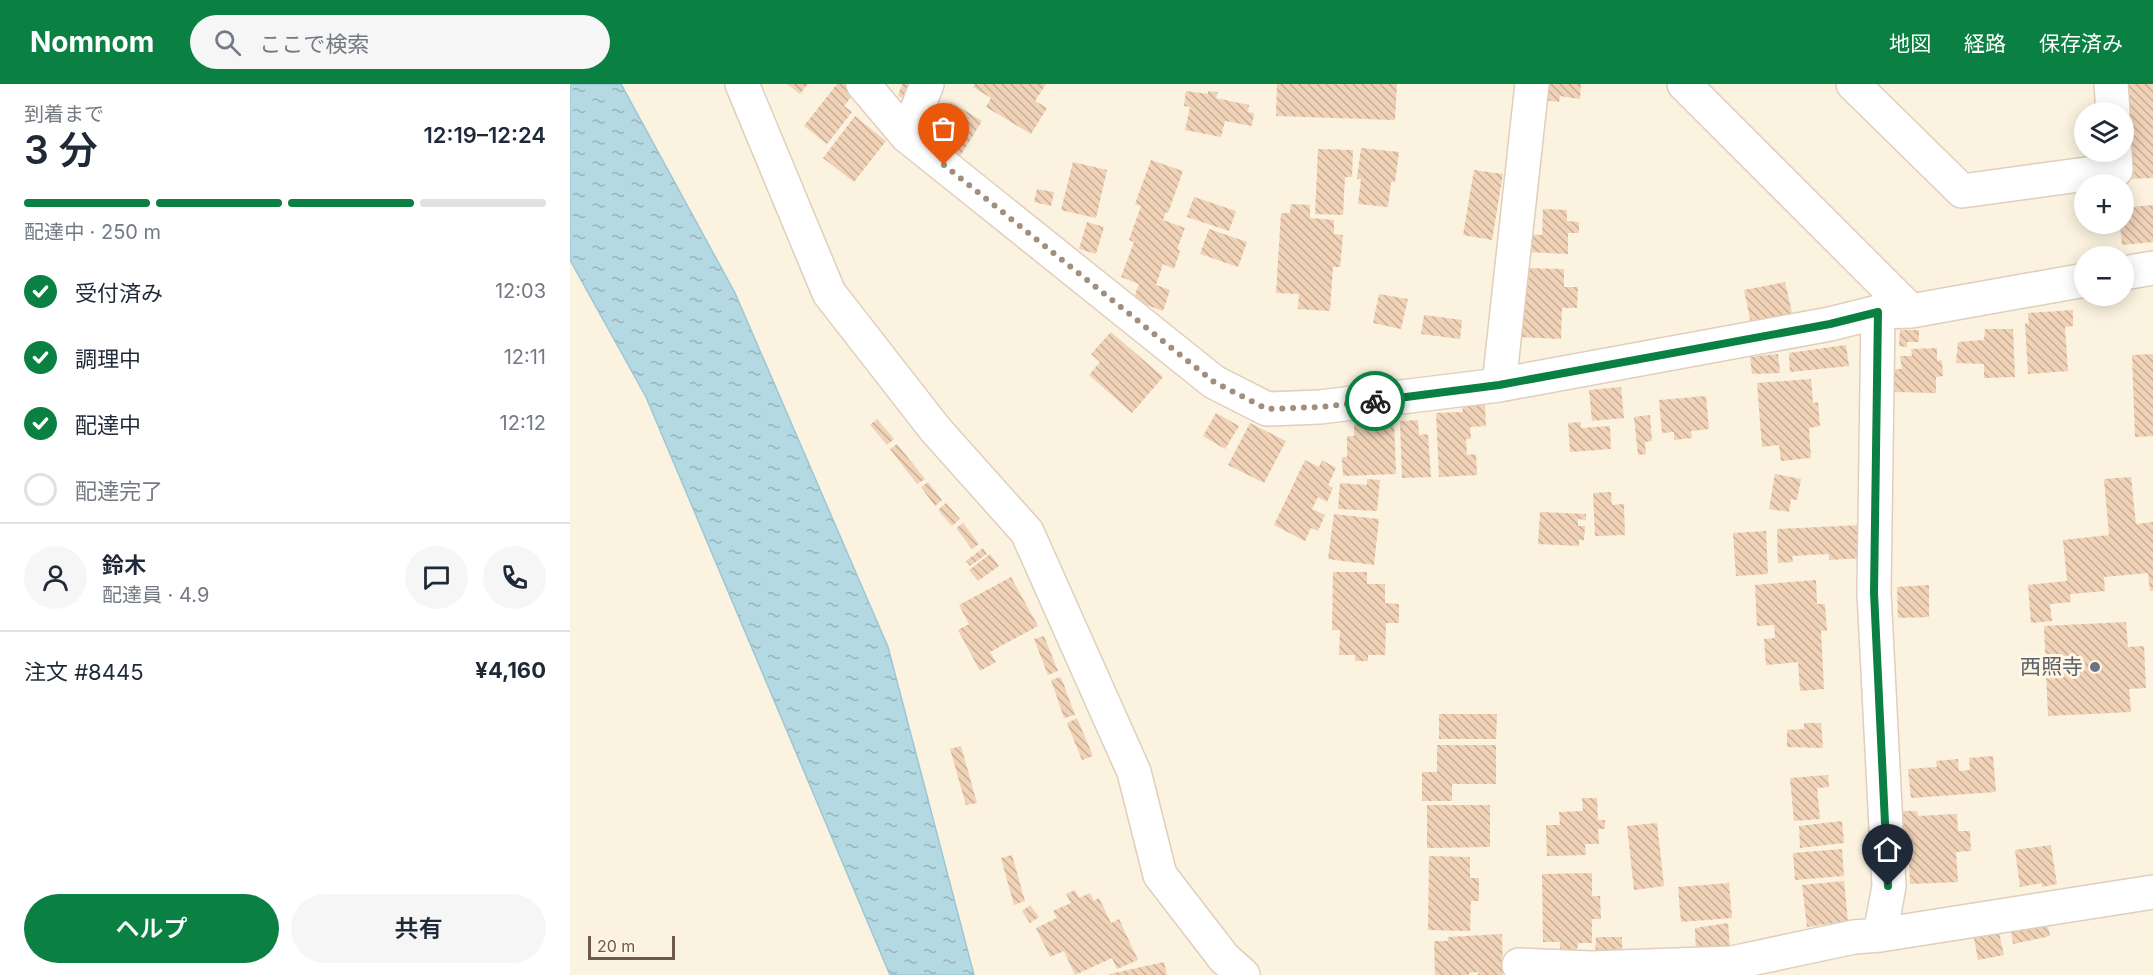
<!DOCTYPE html>
<html lang="ja">
<head>
<meta charset="utf-8">
<style>
	:root { --surface:#fff; --page:#f6f6f7; --text:#1f2937; --muted:#747a83; --line:#e0e1e3; --accent:#0b8043 }
	body { margin:0; font-family:Inter,"Noto Sans JP",sans-serif; background:var(--page); color:var(--text); height:100vh; display:flex; flex-direction:column; font-size:22px; white-space:nowrap }
	* { box-sizing:border-box; margin:0 }
	p { font-size:20px; color:var(--muted) }
	.icon { flex:none; width:33px; height:33px; fill:none; stroke:currentColor; stroke-width:2; stroke-linecap:round; stroke-linejoin:round }
	.map { position:relative; flex:1; overflow:hidden }
	.details { display:flex; flex-direction:column; background:var(--surface); width:570px }
	.details>* { flex:none }
	.tools { position:absolute; left:1504px; top:18px; display:grid; gap:12px }
	.tools a { display:grid; place-items:center; width:60px; height:60px; border-radius:50%; background:var(--surface); box-shadow:0 3px 15px #0003; font-size:30px }
	.scale { position:absolute; left:18px; bottom:15px; width:87px; box-sizing:border-box; padding-left:6px; border:3px solid #705948; border-top:0; font-size:16px; line-height:21px; white-space:nowrap; color:#705948; -webkit-text-stroke:4px #fff6e4; paint-order:stroke }
	.pin { position:absolute; display:grid; place-items:center; width:51px; height:51px; color:#fff; margin:-62px -26px; border-radius:50% 50% 50% 0; rotate:-45deg; box-shadow:0 0 6px #0007 }
	.pin .icon { rotate:45deg }
	.courier { position:absolute; display:grid; place-items:center; width:60px; height:60px; margin:-30px; border:4px solid #0b8043; border-radius:50%; background:#fff; color:#222; box-shadow:0 2px 8px #0007 }
	.overview em { font-style:normal; font-weight:600 }
	.overview div { display:flex; flex-direction:column-reverse }
	.overview { display:flex; align-items:center; justify-content:space-between; height:102px; padding:0 24px }
	h1 { font-size:39px; font-weight:600; line-height:45px }
	.bar { display:grid; grid-template-columns:repeat(4,1fr); gap:9px 6px; align-content:center; height:72px; padding:0 24px }
	.bar i { height:8px; border-radius:4px; background:var(--line) }
	.bar .on { background:var(--accent) }
	.bar p { grid-column:span 4 }
	.line { display:flex; align-items:center; gap:15px; padding:0 24px; border-top:2px solid var(--line) }
	.line div { flex:1 }
	.round { display:grid; place-items:center; flex:none; width:63px; height:63px; border-radius:32px; background:var(--page) }
	ol { padding:0 24px; list-style:none }
	li { display:flex; align-items:center; gap:18px; height:66px }
	li p { margin-inline-start:auto }
	li .icon { padding:6px; border-radius:50%; background:var(--accent); color:#fff; stroke-width:4 }
	li:last-child { color:var(--muted) }
	li i { width:33px; height:33px; border:3px solid var(--line); border-radius:50% }
	.button { display:flex; gap:12px; margin-top:auto; padding:12px 24px }
	.button a { flex:1; height:69px; border-radius:36px; background:var(--accent); color:#fff; font-size:24px; font-weight:600; line-height:69px; text-align:center }
	.button a+a { background:var(--page); color:var(--text) }
	header { display:flex; align-items:center; gap:36px; box-sizing:border-box; height:84px; padding:0 30px; background:var(--accent); color:#fff }
	header strong { font-size:28px }
	nav { display:flex; gap:33px; margin-inline-start:auto; font-size:21px }
	.search { width:420px; height:54px; background:var(--page); display:flex; align-items:center; gap:15px; box-sizing:border-box; padding:0 21px; border-radius:33px; color:var(--muted); font-size:22px }
	main { display:flex; flex:1; min-height:0 }
	.map>svg:first-child { display:block }
</style>
</head>
<body>
<header>
<strong>Nomnom</strong>
<div class="search"><svg class="icon" aria-label="search" viewBox="0 0 24 24"><circle cx="10" cy="10" r="6"/><path d="M15 15l6 6"/></svg>ここで検索</div>
<nav><a>地図</a><a>経路</a><a>保存済み</a></nav>
</header>
<main>
<section class="details">
<div class="overview"><div><h1>3 分</h1><p>到着まで</p></div><em>12:19–12:24</em></div>
<div class="bar"><i class="on"></i><i class="on"></i><i class="on"></i><i></i><p>配達中 · 250 m</p></div>
<ol>
<li><svg class="icon" aria-label="check" viewBox="0 0 24 24"><path d="M5 12l5 5 9-10"/></svg>受付済み<p>12:03</p></li>
<li><svg class="icon" aria-label="check" viewBox="0 0 24 24"><path d="M5 12l5 5 9-10"/></svg>調理中<p>12:11</p></li>
<li><svg class="icon" aria-label="check" viewBox="0 0 24 24"><path d="M5 12l5 5 9-10"/></svg>配達中<p>12:12</p></li>
<li><i></i>配達完了</li>
</ol>
<div class="line" style="height:108px"><a class="round"><svg class="icon" aria-label="person" viewBox="0 0 24 24"><circle cx="12" cy="8" r="4"/><path d="M4 21q1-7 8-7t8 7"/></svg></a><div><b>鈴木</b><p>配達員 · 4.9</p></div><a class="round"><svg class="icon" aria-label="chat" viewBox="0 0 24 24"><path d="M4 5h16v11H9l-5 4z"/></svg></a><a class="round"><svg class="icon" aria-label="phone" viewBox="0 0 24 24"><path d="M5 4h4l2 5-3 2q2 4 5 5l2-3 5 2v4C11 20 4 13 5 4z"/></svg></a></div>
<div class="line" style="height:78px"><div>注文 #8445</div><b>¥4,160</b></div>
<div class="button"><a>ヘルプ</a><a>共有</a></div>
</section>
<div class="map">
<svg width="1583" height="891" viewBox="0 0 1583 891">
	<defs>
		<pattern id="water-ripples" width="26" height="14" patternUnits="userSpaceOnUse" patternTransform="scale(1.5)"><rect width="26" height="14" fill="#b5d9e3"/><path d="M2 4q2-2 4 0t4 0M15 11q2-2 4 0t4 0" fill="none" stroke="#98b3ba"/></pattern>
		<pattern id="building-back-hatch" width="6" height="6" patternUnits="userSpaceOnUse" patternTransform="scale(1.5)"><rect width="6" height="6" fill="#f0d2b7"/><path d="M-1 5l2 2M0 0l6 6M5-1l2 2" fill="none" stroke="#c7ad97"/></pattern>
	</defs>
	<rect width="100%" height="100%" fill="#fbf2df"/>
	<!-- water -->
	<path fill="url(#water-ripples)" stroke="#9bc7d5" stroke-width="1.5" d="M0,0H51L165,209L318,563L404,891H320L76,313L0,176Z"/>
	<!-- building -->
	<path fill="url(#building-back-hatch)" d="M217,0H238L230,10Z
		M267,0H275L285,8L274,22L282,28L257,60L234,42Z
		M332,0H341L336,15L328,12Z
		M405,0H476L465,17L477,24L461,50L416,23L421,14L403,3Z
		M707,0H827L825,36L706,32Z
		M974,0H1011L1010,15L990,12L989,18L972,16Z
		M1554,0H1583V94L1557,95Z
		M616,7L638,10V7L648,8L646,14L679,21L678,28L684,29L682,42L655,37L651,53L615,46L620,23L614,22Z
		M381,18L412,37L387,77L356,58Z
		M285,32L316,57L284,98L253,74Z
		M791,64L829,68L825,98H821L818,123L788,120L791,95H787Z
		M748,65L783,66L782,93H775L773,131L745,130Z
		M581,76L613,87L598,129L596,128L593,136L615,144L607,165L610,167L604,185L593,180L586,201L600,206L593,227L563,216L569,200L551,193L564,158L559,156L571,122L565,120Z
		M503,78L537,86L526,134L491,126Z
		M904,86L933,90L922,156L893,151Z
		M467,105L484,108L481,122L464,118Z
		M624,113L666,127L659,147L617,133Z
		M721,120L740,121V134L764,136V150L773,151L770,183H763L760,227L728,225L729,210L706,209L711,129H720Z
		M1583,121V158L1552,161L1550,140H1554V131L1562,130L1561,123Z
		M973,125L997,126V137L1009,138V149H998V170L957,168L958,150L972,151Z
		M517,138L534,143L526,170L509,165Z
		M639,145L677,158L668,183L630,170Z
		M951,184L994,185V203H1008L1007,224H992L991,255L949,253Z
		M1215,198L1223,233L1181,240L1174,206Z
		M809,210L838,215L831,245L803,239Z
		M1503,226V242L1495,243L1498,287L1458,290L1455,239L1459,240L1458,229Z
		M854,231L892,236L890,255L851,250Z
		M1415,245H1443L1445,293L1414,294V280L1386,279L1388,258L1414,256Z
		M1330,246H1349V258H1337V263L1329,262Z
		M541,248L593,293L562,329L519,291L530,278L521,270Z
		M1276,261L1279,282L1220,288L1219,269Z
		M1367,264V277L1372,276L1373,292L1366,293V309L1325,308L1324,285H1332L1330,272H1342L1341,265Z
		M1208,270L1210,289L1182,290L1180,273Z
		M1583,270V352L1565,353L1562,271Z
		M1241,295L1243,319L1248,318L1250,342L1239,344L1241,374L1211,377L1209,361L1192,363L1187,299Z
		M1051,303L1054,334L1022,337L1019,306Z
		M1136,312L1139,345L1121,347L1122,354L1104,356V348L1092,349L1089,316Z
		M915,321L916,342L900,343L901,355H896L897,371L906,370L907,391L869,393L866,329L893,328L892,322Z
		M646,329L669,342L655,365L633,352Z
		M1080,331L1082,357L1075,358L1076,370L1068,371L1064,333Z
		M307,335L324,355L317,361L300,341Z
		M848,336L849,351L858,350L861,393L832,394L830,337Z
		M824,338L826,390L773,392L772,373H777V352H784V340Z
		M1011,338V344L1040,342L1041,365L1000,368L998,339Z
		M680,339L716,357L694,399L658,381Z
		M327,360L355,395L347,400L320,365Z
		M735,376L749,383L752,376L766,384L758,401L763,404L757,418L748,413L742,425L755,431L748,447L741,444L735,457L704,441Z
		M1205,390L1231,395L1227,416L1221,415L1219,428L1199,425Z
		M1561,393L1566,440L1583,438V507H1580L1578,489L1534,493L1535,507L1500,510L1501,518L1480,520L1482,537L1461,539L1458,501L1497,497L1493,456L1539,451L1534,395Z
		M797,395L810,396L807,427L768,425L770,399L797,401Z
		M358,398L372,416L365,422L351,403Z
		M1041,408L1042,421L1054,420L1055,451L1025,452L1023,409Z
		M376,419L390,435L382,442L368,426Z
		M970,428L1016,430V436L1008,435V442H1015L1014,456H1009V462L968,460Z
		M764,430L809,435L804,481L758,475Z
		M393,439L409,460L402,465L386,444Z
		M1292,441L1294,474L1259,476V470L1222,472L1223,478L1208,479L1207,445Z
		M1196,447L1198,490L1166,492L1163,449Z
		M413,464L417,470L400,482L396,477Z
		M420,470L429,482L408,497L399,486Z
		M763,488H797V500H815V519L829,520V539H816L815,571H798V577H785V571H769L770,546H762Z
		M441,493L468,542L420,568L426,578L410,587L388,546L399,540L389,521Z
		M1246,496L1247,520H1255L1257,547H1251L1254,605L1230,607L1228,578L1196,581L1194,555L1205,554L1204,541L1187,542L1185,501Z
		M1359,501V533L1328,534L1327,503Z
		M1556,538L1558,563L1574,562L1576,604L1559,605L1561,628L1478,632L1474,542Z
		M474,552L488,587L478,591L464,555Z
		M491,593L505,631L494,634L481,596Z
		M869,630H927L926,655H869Z
		M507,634L523,672L512,676L497,639Z
		M1234,639H1251L1253,664L1217,663V646L1234,645Z
		M867,661H926V700H882V717H852V688H867Z
		M391,662L407,719L396,721L380,665Z
		M1423,672L1426,708L1341,714L1338,685L1367,683L1366,677L1388,675L1389,687L1400,686L1399,674Z
		M1258,691L1259,703L1247,704L1250,735L1224,737L1220,694Z
		M1012,714H1027L1028,736H1035V745H1028L1029,760H1015L1016,771L977,772L976,741H990L989,728L1013,727Z
		M857,721H920V763L857,764Z
		M1331,727H1347L1348,732L1387,730L1388,747H1400L1401,767L1386,768L1388,798L1340,800L1339,778H1333Z
		M1272,737L1274,759L1230,764L1229,742Z
		M1087,739L1094,802L1064,806L1057,742Z
		M1481,761L1487,800L1472,803V799L1450,803L1445,766Z
		M1272,765L1274,792L1225,796L1223,769Z
		M442,771L455,817L444,821L431,774Z
		M859,772L900,773V794H909V817H901L900,847L858,846Z
		M1022,789V812H1030L1031,835H1022V859H1008L1007,866L990,867V858H973L972,790Z
		M1274,797L1278,837L1237,843L1232,801Z
		M1159,799L1162,834L1111,838L1108,803Z
		M505,806L509,814L520,809L524,817L529,814L541,839L549,835L568,876L547,885L542,874L505,891L494,867L480,873L466,844L487,834L483,827L501,819L496,810Z
		M460,821L469,833L460,839L452,827Z
		M1476,834L1480,852L1443,860L1440,841Z
		M1158,839L1160,864L1126,868L1125,844Z
		M1428,844L1434,871L1408,876L1403,849Z
		M932,850L933,891H908V888L899,889V891H865L864,857H878V853Z
		M1026,853H1052V875L1025,874Z
		M594,878L597,891H540V890Z"/>
	<g fill="none" stroke-linecap="round" stroke-linejoin="round">
		<defs>
			<path id="minor" d="M172,0L259,209L365,345L457,448L564,688L590,791L654,874L673,891
				M293,0L337,52L644,298L697,325L750,323L929,301L1260,240L1308,228L1341,227L1515,196
				M1114,0L1341,227
				M1283,0L1392,107L1546,86L1545,68
				M1541,0L1543,28
				M337,52L357,0
				M1554,189L1583,184
				M1308,228L1304,509L1319,802L1310,851
				M929,301L962,0
				M949,881L1021,884L1162,879L1284,853L1310,851L1583,808"/>
		</defs>
		<!-- minor casing -->
		<use href="#minor" stroke="#dfcfbc" stroke-width="36"/>
		<!-- minor -->
		<use href="#minor" stroke="#fff" stroke-width="33"/>
	</g>
	<g fill="none" stroke-linecap="round" stroke-linejoin="round">
		<!-- done -->
		<path stroke="#a18f7d" stroke-width="6" stroke-dasharray="0 10.8" d="M374,81L644,298L697,325L750,323L805,317"/>
		<!-- route -->
		<path stroke="#0b8043" stroke-width="8" d="M805,317L929,301L1260,240L1308,228L1304,509L1318,802"/>
	</g>
	<!-- markers -->
	<circle fill="#6b7280" stroke="#fff6e4" stroke-width="2" cx="1525" cy="583" r="6"/>
	<g text-anchor="middle" stroke-width="6" stroke-linejoin="round" paint-order="stroke">
		<!-- worship labels -->
		<g font-size="21" fill="#5b616d" stroke="#fff6e4" text-anchor="end">
			<text x="1513" y="590">西照寺</text>
		</g>
	</g>
</svg>
<div class="tools">
<a><svg class="icon" aria-label="layers" viewBox="0 0 24 24"><path d="M12 4l9 5-9 5-9-5zM3 14l9 5 9-5"/></svg></a>
<a>+</a>
<a>−</a>
</div>
<div class="scale">20 m</div>
<div class="pin" style="left:374px;top:81px;background:#ea580c"><svg class="icon" aria-label="bag" viewBox="0 0 24 24"><path d="M5 8h14l-1 12H6zM9 8a3 3 0 0 1 6 0"/></svg></div>
<div class="pin" style="left:1318px;top:802px;background:#1f2937"><svg class="icon" aria-label="home" viewBox="0 0 24 24"><path d="M3 11l9-7 9 7M6 9v11h12V9"/></svg></div>
<div class="courier" style="left:805px;top:317px"><svg class="icon" aria-label="bike" viewBox="0 0 24 24"><circle cx="6" cy="16" r="4"/><circle cx="18" cy="16" r="4"/><path d="M6 16l4-8h5l3 8M10 8l3 8H6M13 5h3"/></svg></div>
</div>
</main>
</body>
</html>
